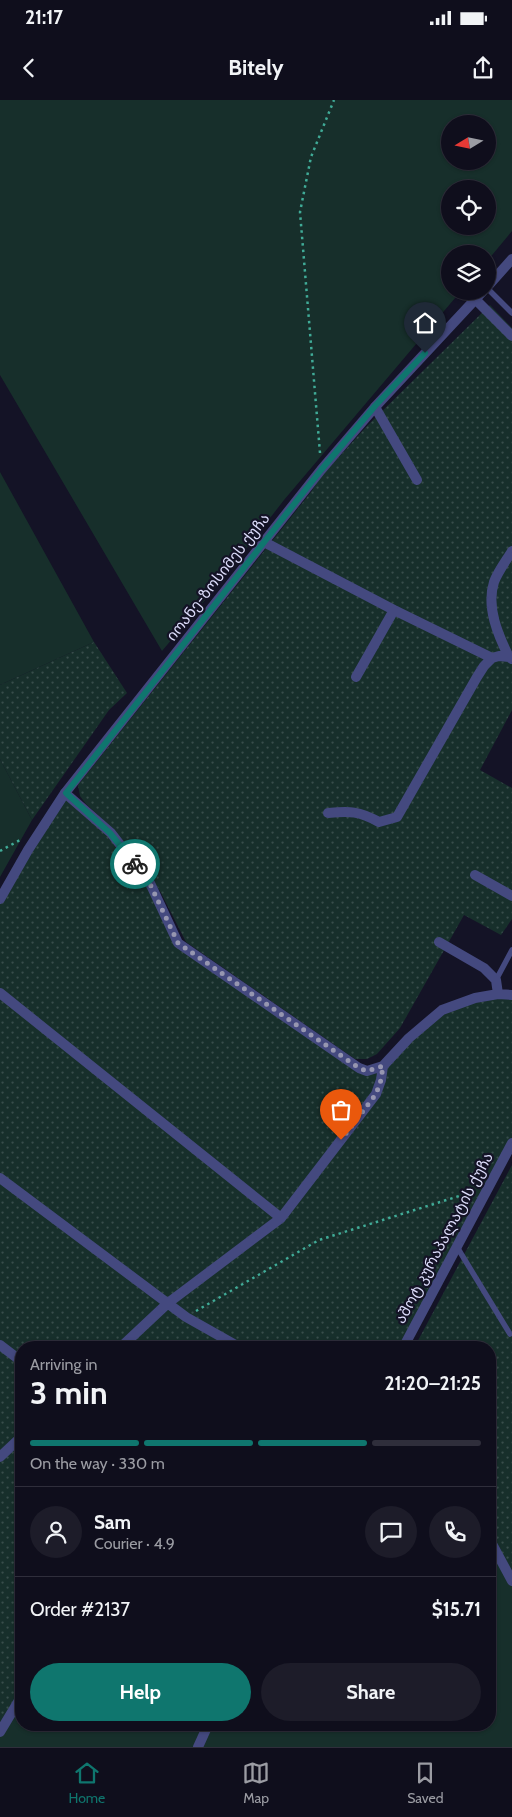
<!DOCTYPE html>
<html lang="en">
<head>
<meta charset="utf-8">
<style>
	:root { --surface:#0f0e1c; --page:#1d1c29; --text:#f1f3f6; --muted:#9b9ca3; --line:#2f2e3b; --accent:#0f766e }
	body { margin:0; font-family:Cabin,"Noto Sans Georgian",sans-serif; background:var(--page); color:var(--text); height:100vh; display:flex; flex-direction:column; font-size:19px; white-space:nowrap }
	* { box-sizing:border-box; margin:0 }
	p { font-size:16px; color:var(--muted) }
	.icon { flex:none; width:28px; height:28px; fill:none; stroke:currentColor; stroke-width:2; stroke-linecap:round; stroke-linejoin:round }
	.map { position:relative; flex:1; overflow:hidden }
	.drawer { position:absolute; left:15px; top:1241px; width:481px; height:390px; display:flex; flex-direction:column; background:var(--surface); border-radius:20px; box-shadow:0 1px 4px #0004,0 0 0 1px var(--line) }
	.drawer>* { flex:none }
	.needle { width:32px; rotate:260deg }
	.buttons { position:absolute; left:441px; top:15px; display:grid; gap:10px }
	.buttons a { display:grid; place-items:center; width:55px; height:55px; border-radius:50%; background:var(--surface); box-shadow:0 1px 4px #0004,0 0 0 1px var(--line); font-size:25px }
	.pin { position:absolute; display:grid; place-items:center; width:42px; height:42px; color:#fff; margin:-51px -21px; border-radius:50% 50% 50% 0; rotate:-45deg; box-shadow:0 0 5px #0007 }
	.pin .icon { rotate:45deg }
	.courier { position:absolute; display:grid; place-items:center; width:50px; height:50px; margin:-25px; border:4px solid #0f766e; border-radius:50%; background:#fff; color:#222; box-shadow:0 1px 6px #0007 }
	.overview em { font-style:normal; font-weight:700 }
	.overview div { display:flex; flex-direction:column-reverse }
	.overview { display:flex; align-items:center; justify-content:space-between; height:85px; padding:0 15px }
	h1 { font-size:32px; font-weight:700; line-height:38px }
	.bar { display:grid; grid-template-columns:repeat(4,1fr); gap:8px 5px; align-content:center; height:60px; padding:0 15px }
	.bar i { height:6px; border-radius:4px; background:var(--line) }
	.bar .active { background:var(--accent) }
	.bar p { grid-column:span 4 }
	.line { display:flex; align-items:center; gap:12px; padding:0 15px; border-top:1px solid var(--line) }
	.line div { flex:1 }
	.round { display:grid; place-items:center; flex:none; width:52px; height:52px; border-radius:26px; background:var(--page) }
	.button { display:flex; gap:10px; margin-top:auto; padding:10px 15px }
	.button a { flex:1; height:58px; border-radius:30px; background:var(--accent); color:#fff; font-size:20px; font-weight:700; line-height:58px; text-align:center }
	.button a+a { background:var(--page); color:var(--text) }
	.status { display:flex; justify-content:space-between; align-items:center; height:35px; padding:0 25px; background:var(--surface); direction:ltr }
	.status svg { height:14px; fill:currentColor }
	header { display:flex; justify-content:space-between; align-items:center; height:65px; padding:0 15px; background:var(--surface); font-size:22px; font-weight:700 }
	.tab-bar { display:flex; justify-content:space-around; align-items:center; height:70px; border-top:1px solid var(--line); background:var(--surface); font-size:14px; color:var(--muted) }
	.tab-bar a { display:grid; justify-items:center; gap:2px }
	.tab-bar .active { color:var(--accent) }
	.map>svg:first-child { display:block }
</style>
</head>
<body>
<div class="status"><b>21:17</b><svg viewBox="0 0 49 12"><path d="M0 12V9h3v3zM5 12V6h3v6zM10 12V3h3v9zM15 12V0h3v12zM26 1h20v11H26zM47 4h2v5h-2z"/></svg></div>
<header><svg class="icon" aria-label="back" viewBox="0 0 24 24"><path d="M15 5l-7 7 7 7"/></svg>Bitely<svg class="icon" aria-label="share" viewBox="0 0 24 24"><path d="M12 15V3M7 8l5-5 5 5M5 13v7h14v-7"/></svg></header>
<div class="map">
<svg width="512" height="1647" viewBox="0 0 512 1647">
	<defs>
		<pattern id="garden-dots" width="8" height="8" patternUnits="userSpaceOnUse" patternTransform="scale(1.25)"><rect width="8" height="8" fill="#172f2b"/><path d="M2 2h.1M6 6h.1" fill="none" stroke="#384d4b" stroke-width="1.8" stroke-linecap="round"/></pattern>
	</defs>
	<rect width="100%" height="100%" fill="#141326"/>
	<!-- grass -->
	<path fill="#172f2b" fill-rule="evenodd" d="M0,0H512V131L488,160V154H450V191H461L284,400L222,480L162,551L0,275ZM450,24H488V61H450ZM450,89H488V126H450Z
		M0,372L94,542L0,585Z
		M0,659L32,720L0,777Z
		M490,1440L512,1481V1647H0V1632L21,1597V1625H490Z"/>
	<!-- garden -->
	<path fill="url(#garden-dots)" d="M490,205L512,228V610L480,670L512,688V819L501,835L464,815L400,928L377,954L367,959H355L186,842L160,791L149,775L113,729L86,704L80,696L78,685L311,392L320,378L367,326Z
		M94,542L127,593L109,610L32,720L0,659V585Z
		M65,693L111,733L150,783L178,843L359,968L375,969L442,910L512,895V1043L403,1247L21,1248V1597L0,1632V799Z
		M512,1065V1473L490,1432V1248H414Z"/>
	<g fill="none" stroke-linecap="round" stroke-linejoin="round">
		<!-- path -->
		<path stroke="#40ab97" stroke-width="2.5" stroke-dasharray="2.5 4" stroke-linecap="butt" d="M320,353L300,112L311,57L334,0
			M0,751L20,740
			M196,1211L319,1140L472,1092"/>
		<!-- service -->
		<path stroke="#44497f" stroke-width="5.5" d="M488,189L512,213
			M496,880L512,850
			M457,1147L510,1234"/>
		<!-- minor -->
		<path stroke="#44497f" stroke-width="10" d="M475,199L512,236
			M375,307L417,380
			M264,442L394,510L492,558L499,556L509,557
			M512,451C506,461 498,471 494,482C486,507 498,535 509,557L512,559
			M356,577L394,510
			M65,693L111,733L150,783L178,843L359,968L367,971L383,966L409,938L442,910L475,898L498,894L512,895
			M328,713C350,711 359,711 379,722L397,717L477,577L484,566L492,558
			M475,775L512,796
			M439,842L484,868L496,880L498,894
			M0,893L281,1118
			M0,1078L186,1217L241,1248
			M0,1245L21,1261
			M120,1248L168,1203L281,1118L376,994L381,980L383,966
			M403,1248L512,1043
			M0,1357L21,1337
			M490,1440L512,1481
			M0,1632L21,1597
			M198,1647L208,1625"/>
		<!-- tertiary -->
		<path stroke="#44497f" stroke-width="10" d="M488,186L512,159
			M0,799L28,750L65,693L321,370L375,307L483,191"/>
	</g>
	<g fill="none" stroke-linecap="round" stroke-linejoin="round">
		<!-- done -->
		<path stroke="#9696b0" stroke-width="5" stroke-dasharray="0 9" d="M135,764L150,784L178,843L359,968L367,971L383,966L381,980L376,994L341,1040"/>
		<!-- route -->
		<path stroke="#0f766e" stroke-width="6" d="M135,764L110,733L66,693L321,370L375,306L425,253"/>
	</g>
	<g text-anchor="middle" stroke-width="4.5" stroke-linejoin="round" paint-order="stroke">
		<!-- street labels -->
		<g font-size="15" fill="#dcdcfa" stroke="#141326">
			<text transform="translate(218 477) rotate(-52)" y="5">იოანე-ზოსიმეს ქუჩა</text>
			<text transform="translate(444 1138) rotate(-62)" y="5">აშოტ კურაპალატის ქუჩა</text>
		</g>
	</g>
</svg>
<div class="buttons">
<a><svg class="needle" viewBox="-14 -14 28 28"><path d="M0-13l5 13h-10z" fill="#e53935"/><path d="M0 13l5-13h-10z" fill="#9b9ca3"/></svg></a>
<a><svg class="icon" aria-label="locate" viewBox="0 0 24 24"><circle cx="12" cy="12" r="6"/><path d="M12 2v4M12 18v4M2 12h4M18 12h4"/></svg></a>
<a><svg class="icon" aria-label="layers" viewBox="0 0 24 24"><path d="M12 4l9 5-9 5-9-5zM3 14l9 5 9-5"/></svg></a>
</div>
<div class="pin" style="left:341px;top:1040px;background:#ea580c"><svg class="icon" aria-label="bag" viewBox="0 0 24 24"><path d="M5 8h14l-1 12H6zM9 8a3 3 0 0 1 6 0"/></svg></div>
<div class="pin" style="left:425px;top:253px;background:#1f2937"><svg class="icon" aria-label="home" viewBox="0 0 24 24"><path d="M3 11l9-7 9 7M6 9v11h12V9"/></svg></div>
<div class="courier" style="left:135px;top:764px"><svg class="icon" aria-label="bike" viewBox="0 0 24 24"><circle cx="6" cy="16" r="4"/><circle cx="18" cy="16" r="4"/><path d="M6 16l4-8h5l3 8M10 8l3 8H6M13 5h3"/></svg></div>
<section class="drawer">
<div class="overview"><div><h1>3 min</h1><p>Arriving in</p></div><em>21:20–21:25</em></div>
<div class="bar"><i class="active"></i><i class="active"></i><i class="active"></i><i></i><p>On the way · 330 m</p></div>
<div class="line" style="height:90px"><a class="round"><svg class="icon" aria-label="person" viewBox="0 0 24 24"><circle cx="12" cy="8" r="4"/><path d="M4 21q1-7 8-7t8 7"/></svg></a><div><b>Sam</b><p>Courier · 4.9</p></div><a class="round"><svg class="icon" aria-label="chat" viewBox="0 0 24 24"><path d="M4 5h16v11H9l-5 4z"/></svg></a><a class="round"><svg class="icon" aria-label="phone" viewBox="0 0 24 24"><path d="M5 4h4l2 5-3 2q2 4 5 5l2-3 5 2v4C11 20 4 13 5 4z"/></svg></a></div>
<div class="line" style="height:65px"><div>Order #2137</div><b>$15.71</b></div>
<div class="button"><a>Help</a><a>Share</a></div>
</section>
</div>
<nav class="tab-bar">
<a class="active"><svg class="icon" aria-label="home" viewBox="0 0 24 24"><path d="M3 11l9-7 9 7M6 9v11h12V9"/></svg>Home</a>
<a><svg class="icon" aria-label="map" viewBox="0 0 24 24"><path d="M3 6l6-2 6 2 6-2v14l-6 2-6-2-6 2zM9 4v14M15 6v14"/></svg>Map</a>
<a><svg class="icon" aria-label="saved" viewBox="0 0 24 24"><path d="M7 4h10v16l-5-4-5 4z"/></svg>Saved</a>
</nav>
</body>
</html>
